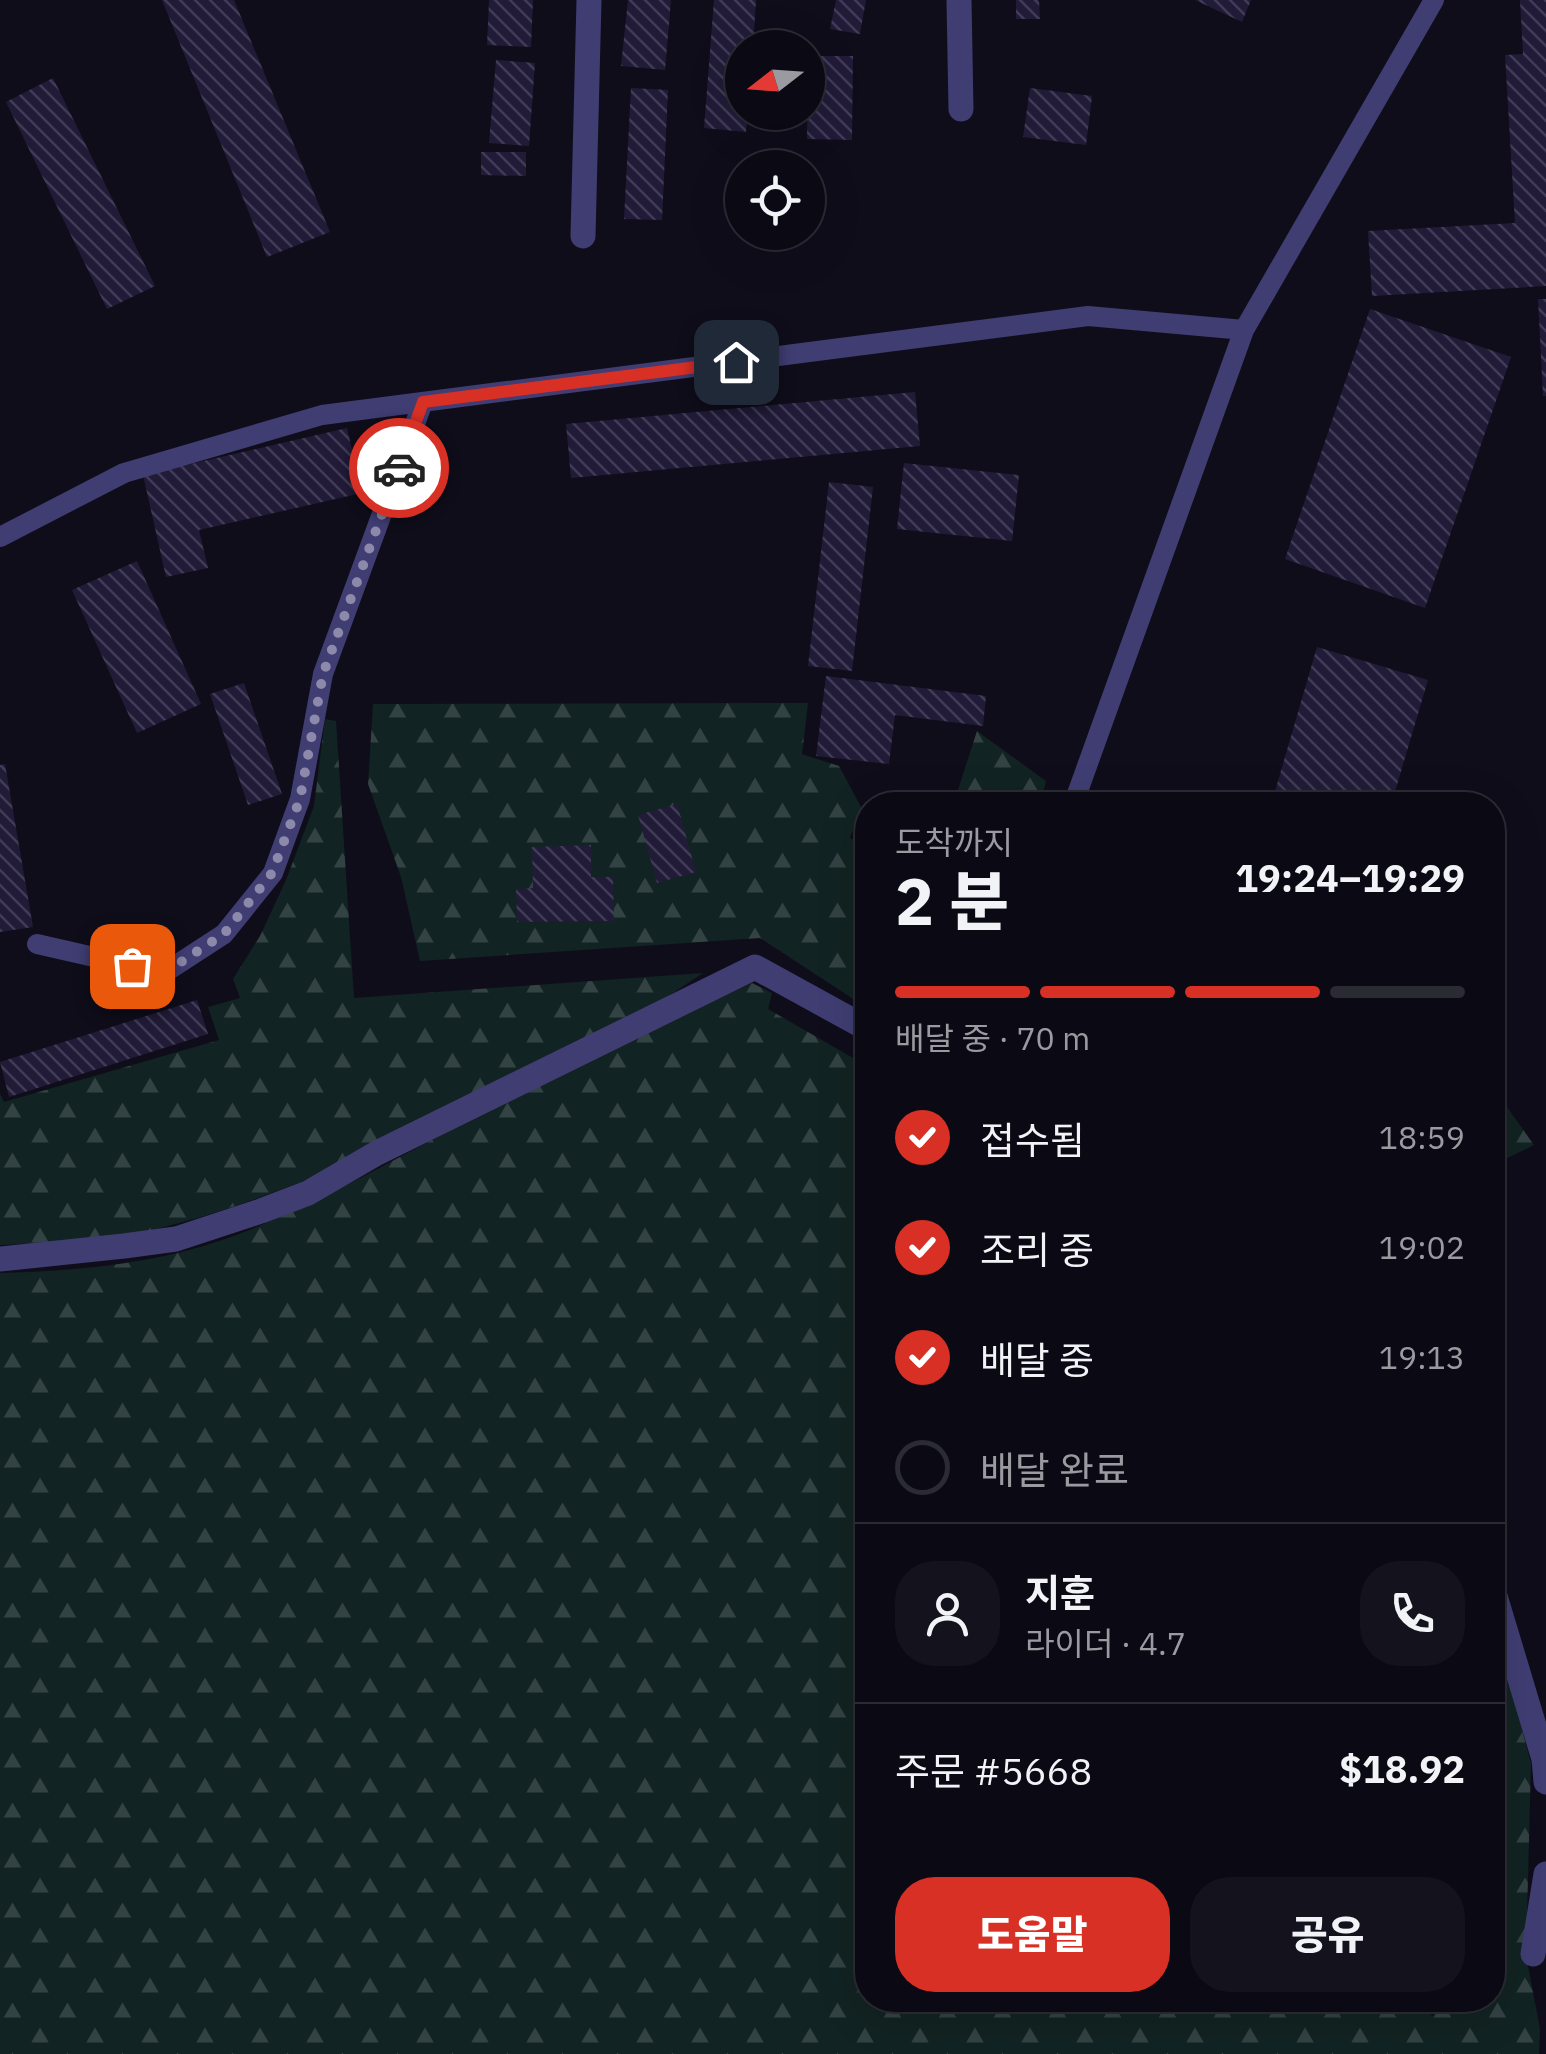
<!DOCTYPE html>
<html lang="ko">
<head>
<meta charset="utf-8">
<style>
	:root { --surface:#0b0a14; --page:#14131d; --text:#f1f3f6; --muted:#9a9aa0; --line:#2b2b34; --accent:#d93025 }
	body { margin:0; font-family:"IBM Plex Sans","Noto Sans KR",sans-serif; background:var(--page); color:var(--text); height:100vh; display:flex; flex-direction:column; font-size:38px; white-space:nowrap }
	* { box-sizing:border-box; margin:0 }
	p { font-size:32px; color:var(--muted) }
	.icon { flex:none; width:55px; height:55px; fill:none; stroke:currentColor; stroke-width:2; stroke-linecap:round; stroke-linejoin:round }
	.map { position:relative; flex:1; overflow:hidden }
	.panel { position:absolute; left:855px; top:792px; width:650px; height:1220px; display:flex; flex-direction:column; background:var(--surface); border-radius:40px; box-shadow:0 10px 40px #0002,0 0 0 2px var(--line) }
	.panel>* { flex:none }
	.needle { width:65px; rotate:253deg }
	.fabs { position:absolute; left:725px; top:30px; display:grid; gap:20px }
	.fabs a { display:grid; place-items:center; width:100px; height:100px; border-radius:50%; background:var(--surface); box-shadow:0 10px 40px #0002,0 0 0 2px var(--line); font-size:50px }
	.pin { position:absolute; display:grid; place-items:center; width:85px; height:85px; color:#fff; margin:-42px; border-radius:20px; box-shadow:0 5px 15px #0006 }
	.courier { position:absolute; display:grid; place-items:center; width:100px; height:100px; margin:-50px; border:8px solid #d93025; border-radius:50%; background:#fff; color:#222; box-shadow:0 2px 12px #0007 }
	.overview em { font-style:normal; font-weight:800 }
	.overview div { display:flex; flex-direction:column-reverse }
	.overview { display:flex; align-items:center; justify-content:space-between; height:170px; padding:0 40px }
	h1 { font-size:65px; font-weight:800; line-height:75px }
	.bar { display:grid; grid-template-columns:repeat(4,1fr); gap:15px 10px; align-content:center; height:120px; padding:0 40px }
	.bar i { height:12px; border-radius:8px; background:var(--line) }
	.bar .active { background:var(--accent) }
	.bar p { grid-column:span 4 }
	.line { display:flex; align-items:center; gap:25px; padding:0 40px; border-top:2px solid var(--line) }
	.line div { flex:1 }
	.round { display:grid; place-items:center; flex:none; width:105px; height:105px; border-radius:40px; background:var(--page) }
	ol { padding:0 40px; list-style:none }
	li { display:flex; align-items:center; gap:30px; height:110px }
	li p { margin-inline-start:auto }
	li .icon { padding:10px; border-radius:50%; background:var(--accent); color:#fff; stroke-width:4 }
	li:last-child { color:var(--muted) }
	li i { width:55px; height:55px; border:5px solid var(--line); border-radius:50% }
	.action { display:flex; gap:20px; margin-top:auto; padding:20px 40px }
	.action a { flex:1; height:115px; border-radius:40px; background:var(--accent); color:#fff; font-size:40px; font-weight:800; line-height:115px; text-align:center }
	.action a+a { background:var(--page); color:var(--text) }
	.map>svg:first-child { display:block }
</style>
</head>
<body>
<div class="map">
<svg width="1546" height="2054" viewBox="0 0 1546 2054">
	<defs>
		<pattern id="forest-firs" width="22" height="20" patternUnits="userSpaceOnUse" patternTransform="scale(2.5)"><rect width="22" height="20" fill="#112322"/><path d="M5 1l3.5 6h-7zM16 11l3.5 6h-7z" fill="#334243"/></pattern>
		<pattern id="building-back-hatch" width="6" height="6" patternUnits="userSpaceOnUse" patternTransform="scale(2.5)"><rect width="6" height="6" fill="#211b38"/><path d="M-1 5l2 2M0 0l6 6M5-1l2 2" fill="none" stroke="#403b56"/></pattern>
	</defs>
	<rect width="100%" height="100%" fill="#0f0d1a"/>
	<!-- forest -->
	<path fill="url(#forest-firs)" d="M808,703L802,754L839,766L861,807L850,838L867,847V1008L760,938L420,961L401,877L368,784L373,704Z
		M325,719L336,721L354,998L703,973L655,1005L306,1180C264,1196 222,1212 179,1223C124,1239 58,1242 0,1245V1094L4,1102L219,1040L208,1007L240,998L233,979L260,936L286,880L314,806Z
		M977,731L1046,781L1040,805H953Z
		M752,983L772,993L768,1009L867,1066L868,2000H1407L1433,2016L1439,2000H1492L1493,1622L1531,1763L1526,1955L1540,2029L1539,2054H0V1273C80,1271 164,1263 239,1234C327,1200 408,1151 491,1109C577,1065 664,1023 752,983Z
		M1492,1086L1534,1145L1493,1165H1492Z"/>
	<!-- building -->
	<path fill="url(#building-back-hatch)" d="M162,0H234L330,232L267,257Z
		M489,0H533L531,47L487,45Z
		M628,0H671L665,70L621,66Z
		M714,0H756L753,48H742V112H748L746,132L704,128Z
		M836,0H866L860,34L830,29Z
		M1016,0H1039L1040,19H1016Z
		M1195,0H1251L1242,22Z
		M1520,0H1546V286L1372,296L1368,231L1515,223L1505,55L1523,54Z
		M808,56H853L852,140L807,139Z
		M496,60L535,63L529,146L489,143Z
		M53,78L155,286L107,309L6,102Z
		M631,88L668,90L662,220L624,219Z
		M1030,88L1092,96L1086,145L1023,137Z
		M481,152H526V176L481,175Z
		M1538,299H1546V396H1543Z
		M1370,309L1511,357L1425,608L1285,559Z
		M915,392L920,446L571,478L566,424Z
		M347,428L362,493L199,530L208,568L166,577L143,475Z
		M904,463L1019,475L1012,541L897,529Z
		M829,482L873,487L852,671L808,666Z
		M137,561L201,704L137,733L72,590Z
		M1317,647L1428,680L1391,805H1271Z
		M826,676L986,696L983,726L895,715L889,764L816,756Z
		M244,683L282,794L248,805L210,694Z
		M5,764L33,927L0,932V765Z
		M1432,792L1468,804V805H1428Z
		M677,804L696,872L657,883L638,815Z
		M591,845V877H613L614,921L517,922L516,889L533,888L532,847Z
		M197,1000L208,1034L9,1097L0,1062Z"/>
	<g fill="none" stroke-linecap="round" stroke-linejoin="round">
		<!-- service -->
		<path stroke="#403d73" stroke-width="20" d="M0,537L124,473L322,415L1088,316L1244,330
			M1073,805L1244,330L1434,0
			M37,944L164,973L224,934L273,873L300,799L323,674L423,402"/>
		<!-- minor -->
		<path stroke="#403d73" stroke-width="25" d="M959,0L961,109
			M583,236L589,0
			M0,1259L124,1246L176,1239L261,1211L308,1193L377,1153L755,967L868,1029
			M1492,1586L1544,1759L1546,1782
			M1533,1954L1546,1874"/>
	</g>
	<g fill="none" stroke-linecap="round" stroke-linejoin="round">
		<!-- done -->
		<path stroke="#8d89ab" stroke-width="10" stroke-dasharray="0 18" d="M132,966L164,973L224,934L272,873L300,799L323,674L399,468"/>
		<!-- route -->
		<path stroke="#d93025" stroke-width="12" d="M399,468L423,402L736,362"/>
	</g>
</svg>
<div class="fabs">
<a><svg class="needle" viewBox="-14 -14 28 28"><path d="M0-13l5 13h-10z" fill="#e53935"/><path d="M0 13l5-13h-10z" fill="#9a9aa0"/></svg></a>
<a><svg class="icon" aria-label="locate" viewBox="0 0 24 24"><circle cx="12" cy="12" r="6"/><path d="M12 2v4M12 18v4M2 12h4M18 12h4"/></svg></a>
</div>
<div class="pin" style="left:132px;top:966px;background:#ea580c"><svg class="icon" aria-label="bag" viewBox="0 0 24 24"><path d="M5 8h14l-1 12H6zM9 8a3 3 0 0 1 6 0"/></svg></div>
<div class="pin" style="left:736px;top:362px;background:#1f2937"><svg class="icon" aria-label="home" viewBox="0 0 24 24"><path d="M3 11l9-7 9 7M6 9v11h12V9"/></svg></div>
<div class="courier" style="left:399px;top:468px"><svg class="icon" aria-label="car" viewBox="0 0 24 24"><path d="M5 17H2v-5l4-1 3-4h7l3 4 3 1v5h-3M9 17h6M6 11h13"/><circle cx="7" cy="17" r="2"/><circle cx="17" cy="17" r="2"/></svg></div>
<section class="panel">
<div class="overview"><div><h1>2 분</h1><p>도착까지</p></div><em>19:24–19:29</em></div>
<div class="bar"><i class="active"></i><i class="active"></i><i class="active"></i><i></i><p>배달 중 · 70 m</p></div>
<ol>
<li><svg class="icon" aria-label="check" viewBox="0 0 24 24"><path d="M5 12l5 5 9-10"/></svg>접수됨<p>18:59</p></li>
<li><svg class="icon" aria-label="check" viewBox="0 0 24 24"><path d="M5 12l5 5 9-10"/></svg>조리 중<p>19:02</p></li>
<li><svg class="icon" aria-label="check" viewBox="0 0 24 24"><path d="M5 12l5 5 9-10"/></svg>배달 중<p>19:13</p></li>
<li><i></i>배달 완료</li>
</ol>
<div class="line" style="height:180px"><a class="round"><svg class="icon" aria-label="person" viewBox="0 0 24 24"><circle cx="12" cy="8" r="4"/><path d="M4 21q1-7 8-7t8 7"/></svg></a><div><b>지훈</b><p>라이더 · 4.7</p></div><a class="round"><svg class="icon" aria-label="phone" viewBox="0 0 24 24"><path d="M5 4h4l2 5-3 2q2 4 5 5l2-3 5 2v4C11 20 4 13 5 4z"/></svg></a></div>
<div class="line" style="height:130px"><div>주문 #5668</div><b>$18.92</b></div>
<div class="action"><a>도움말</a><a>공유</a></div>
</section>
</div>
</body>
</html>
